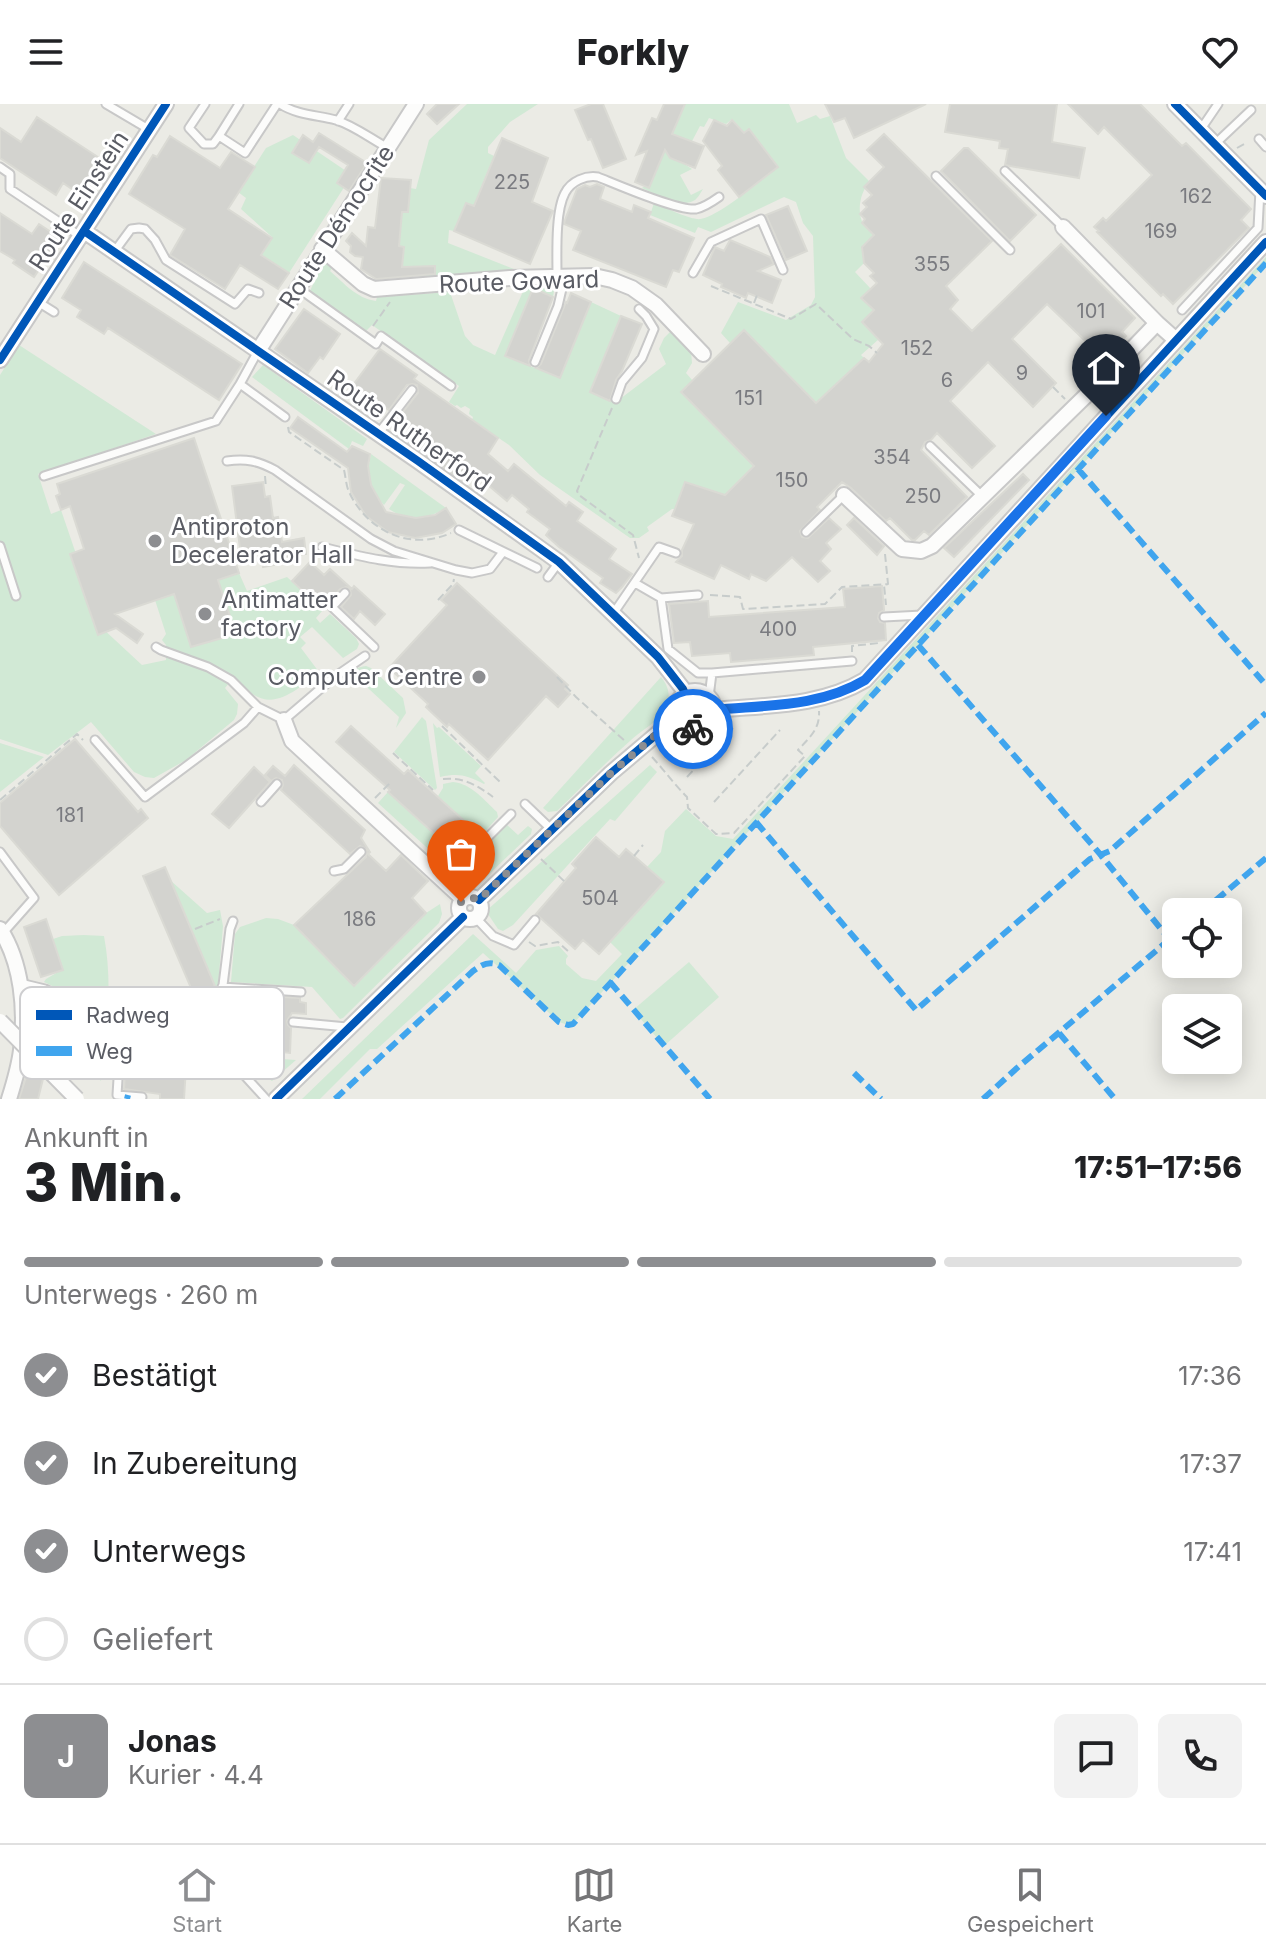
<!DOCTYPE html>
<html lang="de">
<head>
<meta charset="utf-8">
<style>
	:root { --surface:#fff; --page:#f2f2f2; --text:#202124; --muted:#757577; --line:#e0e0e0; --accent:#8d8e91 }
	body { margin:0; font-family:Inter,sans-serif; background:var(--page); color:var(--text); height:100vh; display:flex; flex-direction:column; font-size:30px; white-space:nowrap }
	* { box-sizing:border-box; margin:0 }
	p { font-size:26px; color:var(--muted) }
	.icon { flex:none; width:44px; height:44px; fill:none; stroke:currentColor; stroke-width:2; stroke-linecap:round; stroke-linejoin:round }
	.map { position:relative; height:995px; overflow:hidden }
	.details { display:flex; flex-direction:column; background:var(--surface); flex:1 }
	.details>* { flex:none }
	.tools { position:absolute; left:1162px; top:794px; display:grid; gap:16px }
	.tools a { display:grid; place-items:center; width:80px; height:80px; border-radius:12px; background:var(--surface); box-shadow:0 4px 20px #0003; font-size:40px }
	.pin { position:absolute; display:grid; place-items:center; width:68px; height:68px; color:#fff; margin:-82px -34px; border-radius:50% 50% 50% 0; rotate:-45deg; box-shadow:0 0 8px #0007 }
	.pin .icon { rotate:45deg }
	.courier { position:absolute; display:grid; place-items:center; width:80px; height:80px; margin:-40px; border:6px solid #1a73e8; border-radius:50%; background:#fff; color:#222; box-shadow:0 2px 10px #0007 }
	.summary em { font-style:normal; font-weight:800 }
	.summary div { display:flex; flex-direction:column-reverse }
	.summary { display:flex; align-items:center; justify-content:space-between; height:136px; padding:0 24px }
	h1 { font-size:52px; font-weight:800; line-height:60px }
	.bar { display:grid; grid-template-columns:repeat(4,1fr); gap:12px 8px; align-content:center; height:96px; padding:0 24px }
	.bar i { height:10px; border-radius:6px; background:var(--line) }
	.bar .selected { background:var(--accent) }
	.bar p { grid-column:span 4 }
	.line { display:flex; align-items:center; gap:20px; padding:0 24px; border-top:2px solid var(--line) }
	.line div { flex:1 }
	.round { display:grid; place-items:center; flex:none; width:84px; height:84px; border-radius:12px; background:var(--page) }
	ol { padding:0 24px; list-style:none }
	li { display:flex; align-items:center; gap:24px; height:88px }
	li p { margin-inline-start:auto }
	li .icon { padding:8px; border-radius:50%; background:var(--accent); color:#fff; stroke-width:4 }
	li:last-child { color:var(--muted) }
	li i { width:44px; height:44px; border:4px solid var(--line); border-radius:50% }
	header { display:flex; justify-content:space-between; align-items:center; height:104px; padding:0 24px; background:var(--surface); font-size:36px; font-weight:800 }
	.menu { display:flex; justify-content:space-around; align-items:center; height:112px; border-top:2px solid var(--line); background:var(--surface); font-size:22px; color:var(--muted) }
	.menu a { display:grid; justify-items:center; gap:4px }
	.menu .selected { color:var(--accent) }
	.map>svg:first-child { display:block }
</style>
</head>
<body>
<header><svg class="icon" aria-label="menu" viewBox="0 0 24 24"><path d="M4 6h16M4 12h16M4 18h16"/></svg>Forkly<svg class="icon" aria-label="heart" viewBox="0 0 24 24"><path d="M12 20l-8-8c-3-5 5-10 8-4 3-6 11-1 8 4z"/></svg></header>
<div class="map">
<svg width="1266" height="995" viewBox="0 0 1266 995">
	<rect width="100%" height="100%" fill="#ebebe5"/>
	<!-- green -->
	<path fill="#d1e9d5" d="M467,0H538L510,18L488,43V49L494,52L481,83L524,101L516,119L467,99L454,127L449,126L448,139L514,165L513,168L421,176L419,162L398,163V150H403L404,143L399,142L402,108H408L410,84L416,85L429,36Z
		M685,0H789L797,19L816,11L820,15L830,12L846,54L870,78C860,87 856,109 864,121C867,125 870,128 874,131L862,143L864,159L855,168L871,185L862,194L874,206L879,235L861,251L864,254L816,299L744,226L730,239L721,229L738,198L786,216L811,201L815,193L813,132L803,119L796,98L784,93L711,128L698,123L695,129L650,111L654,99C668,104 683,113 697,115C713,118 764,74 778,63L749,25L744,28L732,15L726,20L709,14L704,23L700,22L681,58L692,65L680,71L691,91L703,85C701,88 698,94 695,96C681,105 656,90 642,84L645,82L649,83Z
		M293,31L352,71L289,169L261,151L272,133L241,105L246,94L238,88L266,44Z
		M1266,153V159L573,920L568,921L559,918L483,849L377,945H370L320,995H302L473,830L516,869L536,846L559,842L568,852L566,855V860L582,874L596,877L622,850L610,838L663,778L647,763L661,748L665,727L686,705L716,732L733,735Z
		M322,159L328,160L332,164L330,167C345,180 356,194 376,197L377,193L450,188L465,232L473,241L495,251L525,183L548,181L554,187L553,193L533,184L505,252L560,274L591,198L621,212L590,288L616,298L666,260L659,245L664,234L671,227L691,247L692,259L686,269L693,277L682,289L754,362L720,396L718,389L685,378L675,405H672L647,423L649,427L639,434H630L540,371L509,341L472,316L473,313L469,310L470,305L465,302L461,304L457,301L455,302L449,298L459,282L372,221L365,228L363,227L313,190L310,187L315,176L314,172Z
		M19,241L156,330L38,370L51,410L61,406L101,523L142,561L166,556V541L162,536L166,530L155,496L239,469L247,487L287,473L323,506L316,514L320,519L330,510L356,534L359,540L357,545L343,554L312,523L300,533L306,539L301,544L319,568C302,581 278,606 254,591C247,587 241,579 234,573L225,584L238,600L237,610L234,616L186,656L154,674L145,673L134,668L91,618L48,651L0,635V271Z
		M263,261L367,335L363,342L352,337L349,345L252,273Z
		M371,350L446,404C428,415 407,418 389,405L405,381L400,379L384,401C370,387 366,369 371,350Z
		M366,562L371,564L403,594L406,609L396,624L399,613L354,571L351,581L345,577C346,567 358,563 366,562Z
		M661,573C668,581 671,592 667,602C661,617 641,626 630,637C605,659 581,684 557,707L548,708L543,704Z
		M422,613L426,617L437,684L435,686L394,648Z
		M433,619L437,624L439,623L481,662L475,669L485,679L484,680C466,671 459,669 440,673Z
		M0,639L44,653L0,688Z
		M650,661L657,668L615,717L610,715L513,821L503,827L498,825L486,807Z
		M453,678C472,680 484,696 497,708L498,713L481,732L438,692L443,684V680Z
		M388,688L467,760L506,720L518,731L528,722L532,725L531,730L484,775L469,777L459,773L378,699Z
		M170,776L207,809L220,806L223,822L218,882H215Z
		M440,800L442,810L439,819L343,914L340,915L312,883L231,878L235,830L240,823L266,814L278,815L294,821L355,882L426,809Z
		M84,831L104,832C113,880 107,929 101,977L74,949L31,914L29,906C45,892 51,896 69,904L73,892L44,878L46,875L63,865L53,835L62,832Z
		M689,858L719,893L664,942L633,906Z
		M236,916L235,943L282,948V955L296,956L272,977C260,969 237,958 232,943C229,935 231,925 231,917Z"/>
	<!-- building -->
	<path fill="#d3d3cf" stroke="#dadad4" stroke-width="2" d="M437,0H459L437,20L427,10Z
		M591,0H603L626,55L603,64L591,35L588,36L575,6Z
		M664,0H685L672,30L704,42L695,64L670,54L665,46L649,84L635,78L647,47L636,51L652,14L657,16Z
		M825,0H926L854,34L845,14L834,18Z
		M950,0H1057L1052,38L1085,44L1079,74L1010,62L1005,61L1008,45L999,44L1000,37L945,28Z
		M1068,0H1140L1182,42L1186,39L1251,105L1241,116L1249,124L1173,200L1163,190L1161,192L1097,128L1099,127L1094,123L1103,114L1106,117L1152,71L1104,23L1098,30Z
		M37,13L107,59L85,94L63,79L56,91L0,54V24L21,38Z
		M714,16L727,22L732,16L744,29L749,25L778,63L739,93L718,66L722,62L703,37Z
		M319,29L367,59L349,87L337,79L348,61L319,43L309,59L292,49L303,31L313,38Z
		M884,30L992,137L946,182L958,196L950,205L972,227L1061,140L1135,214L1122,228L1126,232L1104,255L1047,200L1012,235L1056,279L1033,303L988,258L950,297L995,342L972,364L937,329L931,336L925,338L921,346L967,393L929,431L924,427L915,436H912L890,414L886,417L851,384L842,378L817,403L820,406L800,427L802,433L808,434L829,414L841,425L826,439L831,445L820,457L830,467L818,478L792,453L766,477L751,470L749,475L721,461L714,475L676,458L682,452V446L694,420L672,412L675,405L685,378L725,391L754,362L681,288L744,226L816,299L864,254L869,258L883,240L862,218L874,206L861,194L877,179L870,172L874,169L864,159L862,143L874,131L862,119L865,115L860,110L867,103L863,99L872,91L864,83L884,63L867,46Z
		M170,32L220,64L231,48L255,63L228,105L272,134L261,151L289,169L278,185L240,161L225,185L170,151L185,125L129,90L153,51L157,53Z
		M502,34L548,54L532,98L553,107L530,160L454,127L466,99L474,102Z
		M964,44H968L1036,111L1010,137L941,67Z
		M381,74L411,76L408,108H402L399,142L404,143L402,163L435,162V170L376,175L361,165L363,153L355,152L350,148L351,142L346,137L352,129L366,142L368,123L375,124Z
		M597,80L604,83L600,95L632,108L634,101L651,108L648,114L694,134L679,168L673,166L666,183L573,146L581,127L564,120L565,116L577,85L585,81L590,83Z
		M788,102L807,147L786,156L766,111Z
		M0,109L32,130L39,120L60,134L34,173L13,159L15,156L0,147Z
		M730,136L770,153L774,160L758,167L781,176L772,199L748,189L746,194L721,183L722,180L703,171L715,143L724,147Z
		M84,158L242,260L219,296L108,224L104,230L77,213L81,206L62,194Z
		M533,184L553,193L529,256L530,262L505,252Z
		M571,189L591,198L560,274L536,264L541,260L566,198L567,199Z
		M304,205L340,230L323,255L320,253L308,269L275,245Z
		M621,212L642,220L622,267L616,276L610,297L590,288Z
		M380,245L417,271L414,275L498,334L488,350L508,367L514,360L566,402L569,398L583,408L577,417L616,445L609,455L632,470L622,483L616,489L600,479L603,474L559,443L546,431L550,425L527,408L529,405L512,391L507,397L482,376L473,372L467,380L394,328L403,315L399,313L418,289L417,281L412,280L407,281L389,306L353,281Z
		M298,313L347,348L352,342L370,350L368,362L371,381L386,408L416,414L435,411L446,404L456,420L442,429L415,434L388,428L366,412L351,388L348,364L290,324Z
		M194,334L239,469L218,476L236,530L191,543L174,490L115,510L143,530L137,539L116,524L98,531L70,450L84,445L70,402L61,406L56,392L60,390L57,380Z
		M1023,370L1029,376L954,453L944,444Z
		M263,378L265,393L270,392L273,414L278,413L282,438L304,434L306,450L273,455L274,461L263,463L261,449L241,452L232,382Z
		M854,414L884,442L877,451L847,421Z
		M310,458L324,471L330,465L352,485L354,482L385,510L375,521L360,507L354,515L341,503L351,491L350,485L346,483L340,485L323,506L292,477Z
		M457,479L568,581L565,585L570,590L558,603L546,592L488,656L449,620L447,623L426,603L428,600L389,564L447,501L441,496Z
		M882,482L884,506L879,509L878,514L880,518L885,519L886,536L813,543L814,551L731,558L730,549L692,552L690,538L674,539L669,500L708,497L709,513L845,503L843,485Z
		M351,622L404,670L408,666L480,731L460,753L388,688L390,686L336,638Z
		M75,635L138,708L141,705L148,714L59,791L0,722V699Z
		M294,661L365,726L361,734L370,748L368,750L386,767L401,751L428,777L412,794L426,809L354,882L294,821L366,753L367,746L360,742L350,750L281,686L283,681L282,676L276,674L271,677L265,671L273,662L285,672Z
		M254,663L270,678L229,724L212,710Z
		M596,733L619,753L626,745L664,778L599,850L583,836L575,845L536,810L576,764L572,760Z
		M165,763L215,882L194,891L143,772Z
		M46,815L63,866L41,873L24,823Z
		M231,890L300,894V898L306,899V910L292,909L287,917L288,921L291,924L290,949L235,943L236,914H230Z
		M129,909L189,916L184,995H160V990L124,985Z
		M27,970L43,975L38,995H19Z"/>
	<g fill="none" stroke-linecap="round" stroke-linejoin="round">
		<defs>
			<path id="lane" d="M106,0L150,26
				M205,0L189,24L204,40H213L219,32
				M239,0L219,32L245,49L277,0
				M280,0C297,11 317,11 336,16C355,22 371,35 388,44
				M338,17L349,0
				M1201,25L1218,0
				M1259,35L1266,43
				M1215,40L1251,6
				M0,63L10,70V85L80,132
				M1005,67L1063,123
				M936,72L1010,146
				M114,148L131,125L139,124L145,125L155,136L166,156L235,200L248,185L259,189
				M693,169L711,138L761,115L783,166
				M557,172C557,151 555,107 565,89C571,77 586,71 598,73C618,81 678,107 696,105C705,103 712,98 719,93
				M298,184L376,240L381,232L451,282
				M38,198L54,208
				M1182,206L1258,124L1260,86
				M535,258L558,202L565,172
				M1105,273L1124,292
				M240,280L285,313
				M616,295L622,278L642,254L654,225L646,212L639,205
				M378,330L412,286
				M930,342L983,393
				M227,357C246,354 258,357 275,366L371,435L394,447L456,466L472,469L490,465L503,448
				M44,372L216,317L240,280L258,247
				M459,426L537,464
				M806,428L844,391
				M0,442L16,492
				M322,443C359,452 392,461 430,459
				M548,473L559,458
				M635,479L661,494L668,545L698,569H712
				M345,489L332,503L374,543
				M661,494L698,491
				M613,510L659,443L676,449
				M884,513L922,511
				M156,543L161,546L208,563L231,576L258,603L284,616L333,574L365,552
				M709,593L712,569L852,557
				M95,636L145,693L244,619L258,603
				M261,698L277,680
				M525,700L552,726
				M0,748L34,794L3,829
				M468,753L511,710
				M334,767L344,765L361,748
				M476,814L493,832L514,841L535,816
				M233,817L230,825L221,897L223,945L234,960L266,995
				M20,879L45,885L68,897
				M222,883L301,888
				M293,918L347,923
				M142,993L117,991L123,895L221,903"/>
			<path id="street" d="M1175,0L1266,92
				M1063,123L1157,219L1176,236
				M84,127L418,357L559,458L658,553L683,585L685,590
				M322,145L363,180L374,185L510,174L594,172L612,176L632,184L656,201L703,250
				M258,247L416,0
				M0,256L166,0
				M844,391L902,445L921,447L932,442L1105,273L1157,219
				M676 606a19 19 0 1 1 38 0a19 19 0 1 1-38 0Z
				M715,606C765,601 820,603 865,576L1266,138
				M284,616L292,637L463,795
				M459 804a11 11 0 1 1 22 0a11 11 0 1 1-22 0Z
				M479,796L611,669L677,613
				M0,825C22,859 26,906 21,946C19,963 14,979 9,995
				M276,995L463,813"/>
		</defs>
		<!-- lane casing -->
		<use href="#lane" stroke="#c8c8c8" stroke-width="11"/>
		<!-- street casing -->
		<use href="#street" stroke="#c8c8c8" stroke-width="18"/>
		<!-- path -->
		<path stroke="#c7cccb" stroke-width="2" stroke-dasharray="8 4" stroke-linecap="butt" d="M1237,44L1246,39
			M711,182L791,215L816,200L853,235L869,242L877,249
			M754,199L757,191
			M373,222L390,198
			M1053,283L1065,295
			M612,304L577,387L579,391L633,431L639,454
			M288,323L289,328L344,366C346,374 346,383 350,390C369,428 411,447 451,429
			M265,372L266,384
			M885,450L888,480L884,481L886,501
			M710,491L740,493L743,505L825,500L842,483L888,480
			M438,496L453,480L454,475
			M852,548V542L879,539
			M557,573L576,593L626,638
			M442,622L500,678
			M393,649L433,686
			M652,653C664,666 674,680 687,693L688,704L716,730L734,729L805,652L798,646C810,633 820,625 819,607
			M687,673L733,624
			M443,675C463,673 477,681 493,693
			M375,694L392,677
			M0,696L77,630L83,636
			M714,698L780,626
			M634,752L643,741
			M541,755L565,778
			M195,825L220,815
			M529,838L535,842L558,838L570,849
			M38,914L107,939"/>
		<!-- lane -->
		<use href="#lane" stroke="#fcfcfb" stroke-width="7"/>
		<!-- street -->
		<use href="#street" stroke="#fcfcfb" stroke-width="14"/>
		<defs>
			<path id="street-bridge" d="M0,917L77,995"/>
		</defs>
		<!-- street-bridge casing -->
		<use href="#street-bridge" stroke="#c8c8c8" stroke-width="18" stroke-linecap="butt"/>
		<!-- street-bridge -->
		<use href="#street-bridge" stroke="#fcfcfb" stroke-width="14"/>
		<!-- quiet -->
		<path stroke="#40a5ee" stroke-width="6" stroke-dasharray="12 6" stroke-linecap="butt" d="M1078,365L1266,581
			M918,541L1100,750L1170,836
			M756,718L916,906L1090,755L1110,747L1266,609
			M1202,808L1266,754
			M610,878L710,995
			M1059,929L1115,995
			M854,969L881,995
			M127,995L128,991
			M335,995L473,867C483,860 488,857 499,861L559,918L568,921L573,920L1266,159
			M983,995L1017,964L1176,830"/>
		<defs>
			<path id="cycleway" d="M1175,0L1266,92
				M84,127L418,357L559,458L658,553L683,585L685,590
				M0,256L166,0
				M715,606C765,601 820,603 865,576L1266,138
				M479,796L611,669L677,613
				M276,995L463,813"/>
		</defs>
		<!-- cycleway casing -->
		<use href="#cycleway" stroke="#fff" stroke-width="13"/>
		<!-- cycleway -->
		<use href="#cycleway" stroke="#0057b8" stroke-width="8"/>
	</g>
	<g fill="none" stroke-linecap="round" stroke-linejoin="round">
		<!-- done -->
		<path stroke="#8d8e91" stroke-width="8" stroke-dasharray="0 14.4" d="M461,798L470,793L479,796L611,669L677,613L685,623L693,625"/>
		<!-- route -->
		<path stroke="#1a73e8" stroke-width="10" d="M693,625C706,625 713,618 715,606C766,601 820,603 865,576L1106,312"/>
	</g>
	<!-- markers -->
	<g fill="#8d8e91" stroke="#fff" stroke-width="3">
		<circle cx="155" cy="437" r="8"/>
		<circle cx="205" cy="510" r="8"/>
		<circle cx="479" cy="573" r="8"/>
	</g>
	<g text-anchor="middle" stroke-width="6" stroke-linejoin="round" paint-order="stroke">
		<!-- number labels -->
		<g font-size="20" fill="#7a7b80">
			<text x="512" y="85">225</text>
			<text x="1196" y="99">162</text>
			<text x="1161" y="134">169</text>
			<text x="932" y="167">355</text>
			<text x="1091" y="214">101</text>
			<text x="917" y="251">152</text>
			<text x="1022" y="276">9</text>
			<text x="947" y="283">6</text>
			<text x="749" y="301">151</text>
			<text x="892" y="360">354</text>
			<text x="792" y="383">150</text>
			<text x="923" y="399">250</text>
			<text x="778" y="532">400</text>
			<text x="70" y="718">181</text>
			<text x="600" y="801">504</text>
			<text x="360" y="822">186</text>
		</g>
		<!-- street labels -->
		<g font-size="24" fill="#5a5c64" stroke="#fff">
			<text transform="translate(79 97) rotate(-57)" y="8">Route Einstein</text>
			<text transform="translate(337 123) rotate(-57)" y="8">Route Démocrite</text>
			<text transform="translate(519 178) rotate(-2)" y="8">Route Goward</text>
			<text transform="translate(409 327) rotate(35)" y="8">Route Rutherford</text>
		</g>
		<!-- poi labels -->
		<g font-size="24" fill="#5a5c64" stroke="#fff" text-anchor="start">
			<text x="171" y="431">Antiproton<tspan x="171" dy="28">Decelerator Hall</tspan></text>
			<text x="221" y="504">Antimatter<tspan x="221" dy="28">factory</tspan></text>
			<text x="463" y="581" text-anchor="end">Computer Centre</text>
		</g>
	</g>
	<!-- legend -->
	<rect x="20" y="883" width="264" height="92" rx="12" fill="#fff" stroke="#ceced0" stroke-width="2"/>
	<rect x="36" y="906" width="36" height="10" fill="#0057b8"/>
	<rect x="36" y="942" width="36" height="10" fill="#40a5ee"/>
	<g font-size="22" fill="#5a5c64">
		<text x="86" y="919">Radweg</text>
		<text x="86" y="955">Weg</text>
	</g>
</svg>
<div class="tools">
<a><svg class="icon" aria-label="locate" viewBox="0 0 24 24"><circle cx="12" cy="12" r="6"/><path d="M12 2v4M12 18v4M2 12h4M18 12h4"/></svg></a>
<a><svg class="icon" aria-label="layers" viewBox="0 0 24 24"><path d="M12 4l9 5-9 5-9-5zM3 14l9 5 9-5"/></svg></a>
</div>
<div class="pin" style="left:461px;top:798px;background:#ea580c"><svg class="icon" aria-label="bag" viewBox="0 0 24 24"><path d="M5 8h14l-1 12H6zM9 8a3 3 0 0 1 6 0"/></svg></div>
<div class="pin" style="left:1106px;top:312px;background:#1f2937"><svg class="icon" aria-label="home" viewBox="0 0 24 24"><path d="M3 11l9-7 9 7M6 9v11h12V9"/></svg></div>
<div class="courier" style="left:693px;top:625px"><svg class="icon" aria-label="bike" viewBox="0 0 24 24"><circle cx="6" cy="16" r="4"/><circle cx="18" cy="16" r="4"/><path d="M6 16l4-8h5l3 8M10 8l3 8H6M13 5h3"/></svg></div>
</div>
<section class="details">
<div class="summary"><div><h1>3 Min.</h1><p>Ankunft in</p></div><em>17:51–17:56</em></div>
<div class="bar"><i class="selected"></i><i class="selected"></i><i class="selected"></i><i></i><p>Unterwegs · 260 m</p></div>
<ol>
<li><svg class="icon" aria-label="check" viewBox="0 0 24 24"><path d="M5 12l5 5 9-10"/></svg>Bestätigt<p>17:36</p></li>
<li><svg class="icon" aria-label="check" viewBox="0 0 24 24"><path d="M5 12l5 5 9-10"/></svg>In Zubereitung<p>17:37</p></li>
<li><svg class="icon" aria-label="check" viewBox="0 0 24 24"><path d="M5 12l5 5 9-10"/></svg>Unterwegs<p>17:41</p></li>
<li><i></i>Geliefert</li>
</ol>
<div class="line" style="height:144px"><b class="round" style="background:var(--accent);color:#fff">J</b><div><b>Jonas</b><p>Kurier · 4.4</p></div><a class="round"><svg class="icon" aria-label="chat" viewBox="0 0 24 24"><path d="M4 5h16v11H9l-5 4z"/></svg></a><a class="round"><svg class="icon" aria-label="phone" viewBox="0 0 24 24"><path d="M5 4h4l2 5-3 2q2 4 5 5l2-3 5 2v4C11 20 4 13 5 4z"/></svg></a></div>
</section>
<nav class="menu">
<a class="selected"><svg class="icon" aria-label="home" viewBox="0 0 24 24"><path d="M3 11l9-7 9 7M6 9v11h12V9"/></svg>Start</a>
<a><svg class="icon" aria-label="map" viewBox="0 0 24 24"><path d="M3 6l6-2 6 2 6-2v14l-6 2-6-2-6 2zM9 4v14M15 6v14"/></svg>Karte</a>
<a><svg class="icon" aria-label="saved" viewBox="0 0 24 24"><path d="M7 4h10v16l-5-4-5 4z"/></svg>Gespeichert</a>
</nav>
</body>
</html>
